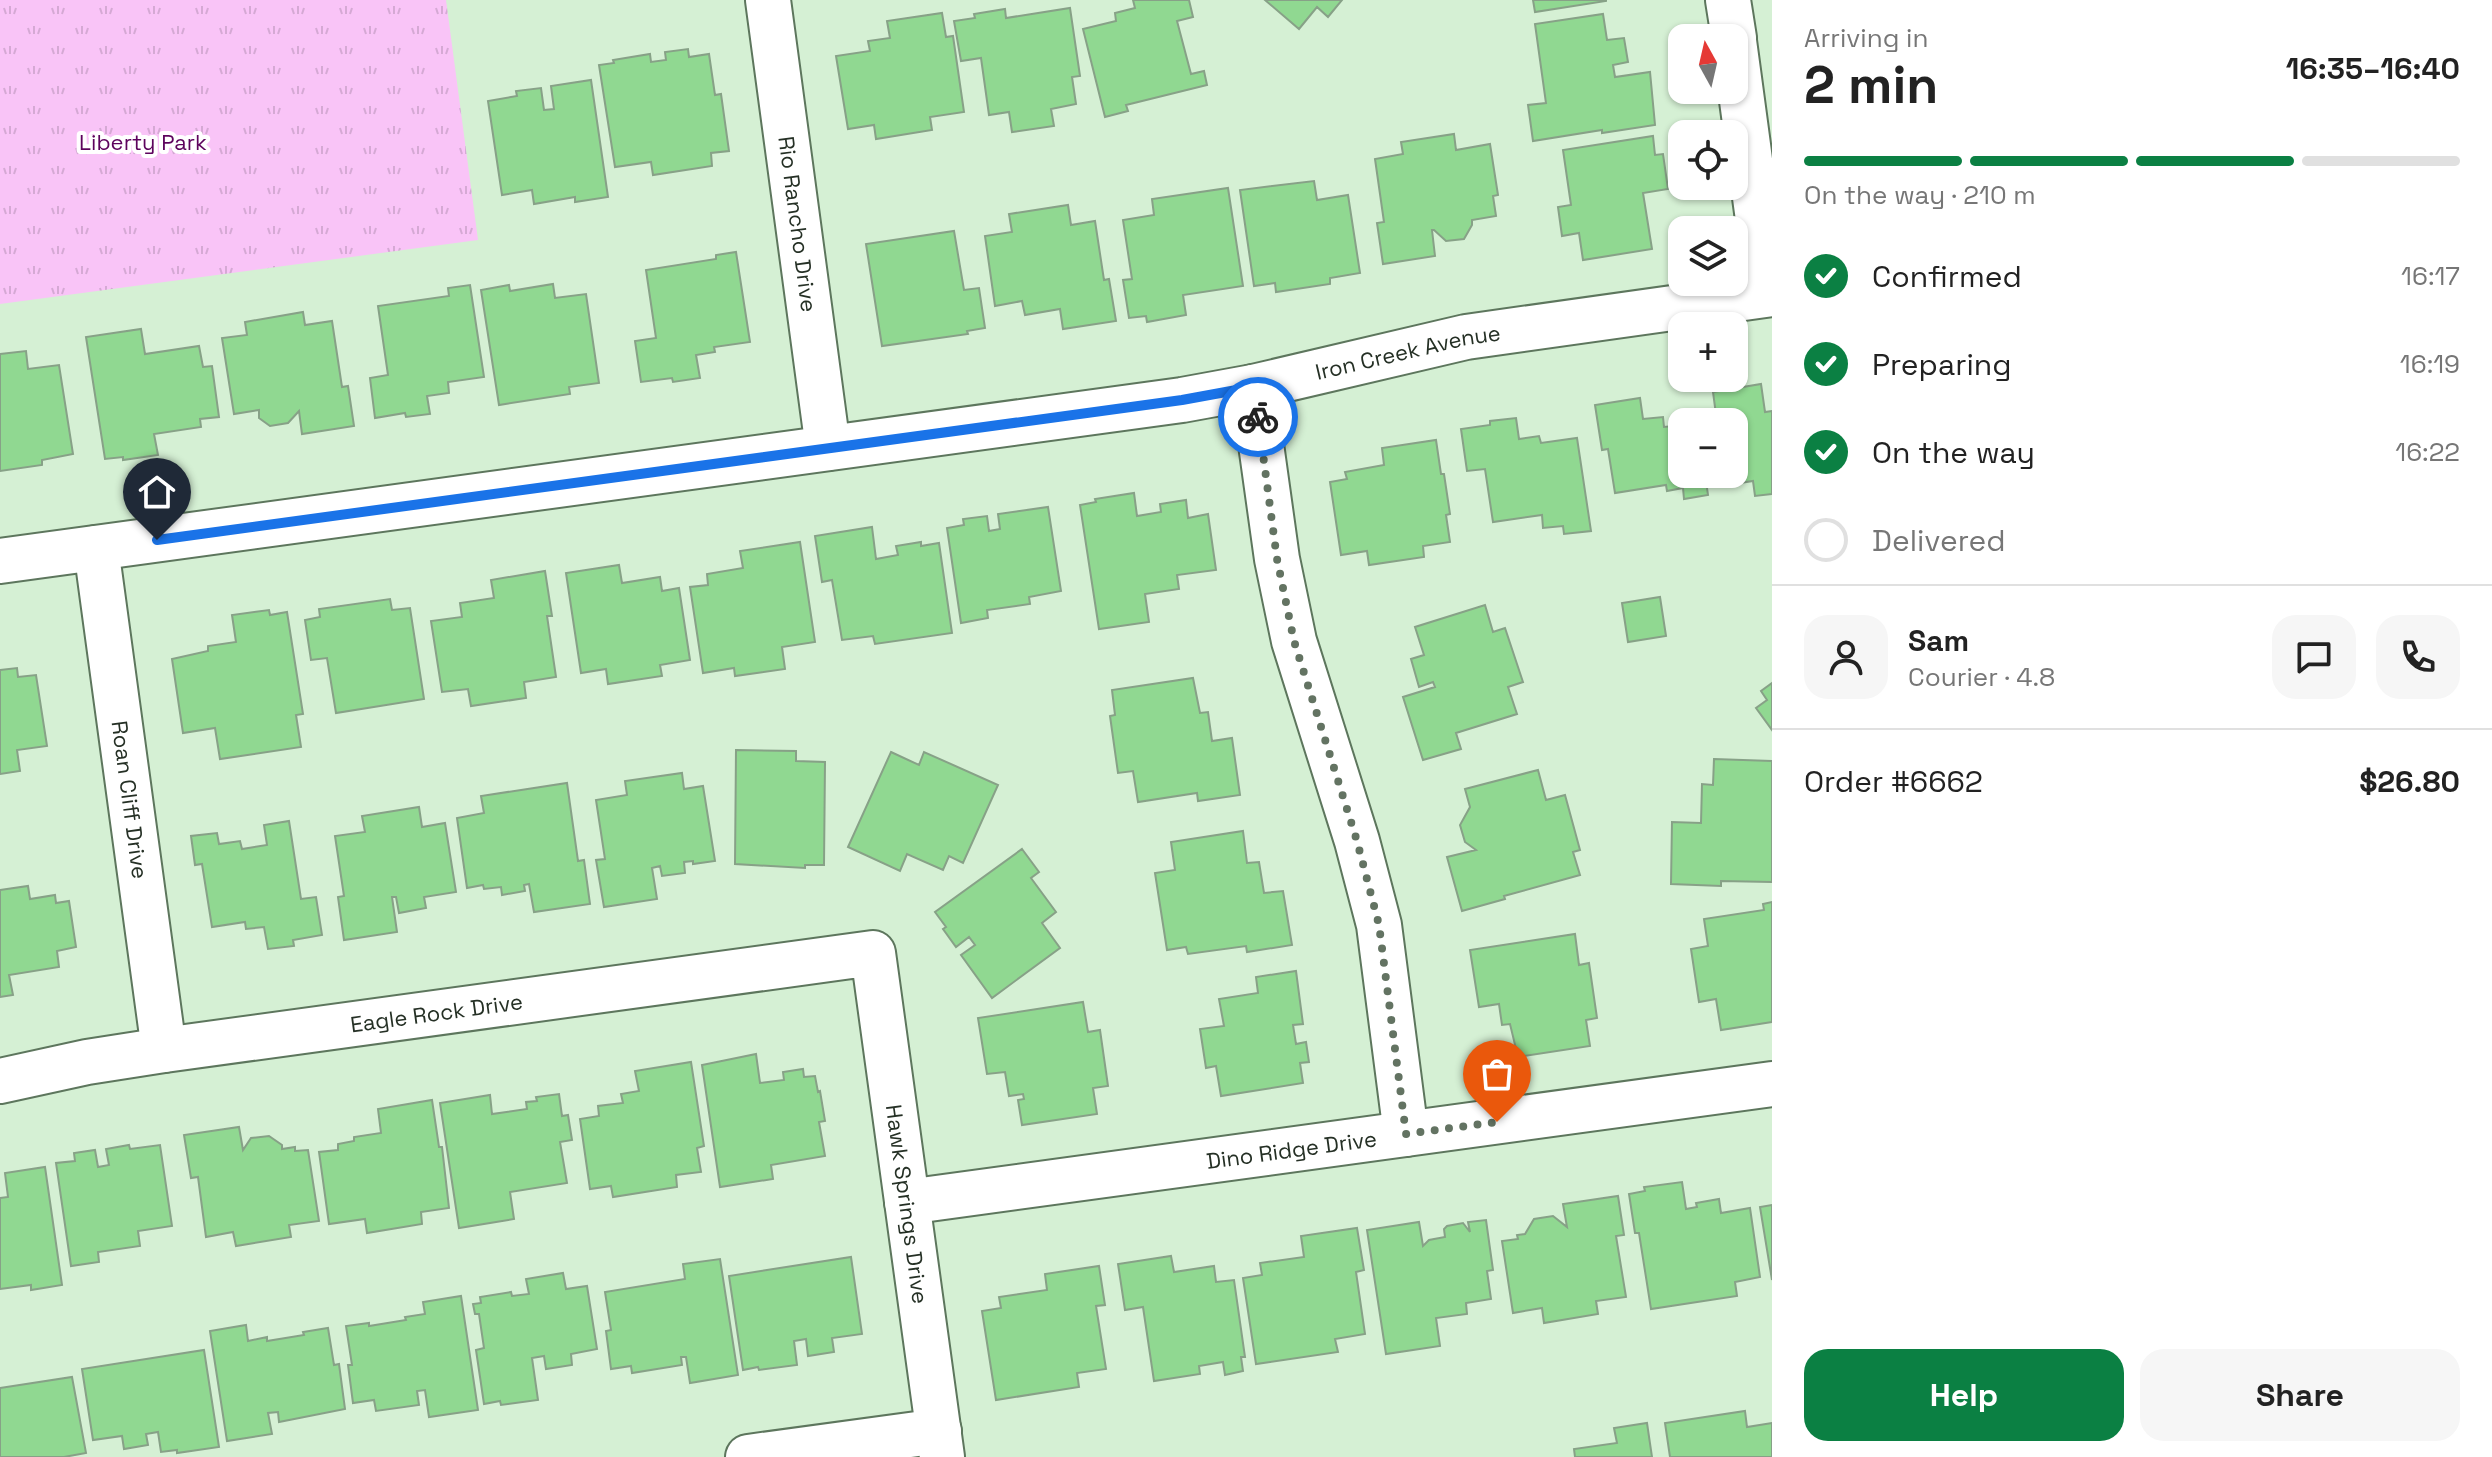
<!DOCTYPE html>
<html lang="en">
<head>
<meta charset="utf-8">
<style>
	:root { --surface:#fff; --page:#f6f6f6; --text:#222; --muted:#767676; --line:#e0e0e0; --accent:#0b8043 }
	body { margin:0; font-family:"Space Grotesk",sans-serif; background:var(--page); color:var(--text); height:100vh; display:flex; flex-direction:column; font-size:30px; white-space:nowrap }
	* { box-sizing:border-box; margin:0 }
	p { font-size:26px; color:var(--muted) }
	.icon { flex:none; width:44px; height:44px; fill:none; stroke:currentColor; stroke-width:2; stroke-linecap:round; stroke-linejoin:round }
	.map { position:relative; flex:1; overflow:hidden }
	.drawer { display:flex; flex-direction:column; background:var(--surface); width:720px }
	.drawer>* { flex:none }
	.needle { width:52px; rotate:352deg }
	.buttons { position:absolute; left:1668px; top:24px; display:grid; gap:16px }
	.buttons a { display:grid; place-items:center; width:80px; height:80px; border-radius:16px; background:var(--surface); box-shadow:0 2px 6px #0004; font-size:40px }
	.pin { position:absolute; display:grid; place-items:center; width:68px; height:68px; color:#fff; margin:-82px -34px; border-radius:50% 50% 50% 0; rotate:-45deg; box-shadow:0 0 8px #0007 }
	.pin .icon { rotate:45deg }
	.courier { position:absolute; display:grid; place-items:center; width:80px; height:80px; margin:-40px; border:6px solid #1a73e8; border-radius:50%; background:#fff; color:#222; box-shadow:0 2px 10px #0007 }
	.overview em { font-style:normal; font-weight:700 }
	.overview div { display:flex; flex-direction:column-reverse }
	.overview { display:flex; align-items:center; justify-content:space-between; height:136px; padding:0 32px }
	h1 { font-size:52px; font-weight:700; line-height:60px }
	.bar { display:grid; grid-template-columns:repeat(4,1fr); gap:12px 8px; align-content:center; height:96px; padding:0 32px }
	.bar i { height:10px; border-radius:6px; background:var(--line) }
	.bar .selected { background:var(--accent) }
	.bar p { grid-column:span 4 }
	.line { display:flex; align-items:center; gap:20px; padding:0 32px; border-top:2px solid var(--line) }
	.line div { flex:1 }
	.round { display:grid; place-items:center; flex:none; width:84px; height:84px; border-radius:24px; background:var(--page) }
	ol { padding:0 32px; list-style:none }
	li { display:flex; align-items:center; gap:24px; height:88px }
	li p { margin-inline-start:auto }
	li .icon { padding:8px; border-radius:50%; background:var(--accent); color:#fff; stroke-width:4 }
	li:last-child { color:var(--muted) }
	li i { width:44px; height:44px; border:4px solid var(--line); border-radius:50% }
	.primary-button { display:flex; gap:16px; margin-top:auto; padding:16px 32px }
	.primary-button a { flex:1; height:92px; border-radius:24px; background:var(--accent); color:#fff; font-size:32px; font-weight:700; line-height:92px; text-align:center }
	.primary-button a+a { background:var(--page); color:var(--text) }
	main { display:flex; flex:1; min-height:0 }
	.map>svg:first-child { display:block }
</style>
</head>
<body>
<main>
<div class="map">
<svg width="1772" height="1457" viewBox="0 0 1772 1457">
	<defs>
		<pattern id="grass-tufts" width="24" height="20" patternUnits="userSpaceOnUse" patternTransform="scale(2)"><rect width="24" height="20" fill="#f9c4f7"/><path d="M3 7l-1-3M5 7V3M7 7l1-3M15 17l-1-3M17 17v-4M19 17l1-3" fill="none" stroke="#d5a9d4"/></pattern>
	</defs>
	<rect width="100%" height="100%" fill="#d5f0d4"/>
	<!-- grass -->
	<path fill="url(#grass-tufts)" d="M0,0H446L478,240L0,304Z"/>
	<!-- building -->
	<path fill="#90d891" stroke="#87a187" stroke-width="2" d="M1133,0H1189L1193,17L1177,21L1191,74L1204,71L1207,85L1126,105L1128,111L1105,117L1083,29L1116,21L1115,13L1135,8Z
		M1265,0H1342L1328,17L1317,7L1299,29Z
		M1533,0H1606V1L1535,12Z
		M1070,8L1080,76L1072,77L1076,104L1051,109L1054,126L1012,132L1009,112L989,115L981,58L961,61L954,21L975,18L974,14L1005,9L1006,18Z
		M942,13L946,37L953,36L964,112L930,117L932,130L876,139L874,125L848,129L836,56L870,51L868,41L890,38L887,21Z
		M1603,14L1607,40L1624,38L1628,62L1613,65L1615,77L1650,72L1655,125L1602,133V130L1533,141L1528,105L1546,103L1535,24Z
		M688,49L689,57L709,54L715,95L721,94L729,151L711,153L712,166L653,175L651,162L615,167L599,65L614,63L613,60L650,54L651,62L666,60L665,52Z
		M591,80L608,197L575,202V197L534,204L532,190L502,195L488,101L517,96L516,91L541,88L544,110L554,109L551,86Z
		M1454,134L1456,150L1490,144L1498,195L1493,196L1496,216L1472,220V225L1464,239L1446,241L1434,230H1432L1435,256L1383,264L1377,223L1384,222L1375,159L1403,154L1401,142Z
		M1653,136L1655,155L1663,154L1668,189L1643,193L1652,249L1583,260L1579,233L1562,236L1558,207L1571,205L1563,150Z
		M1314,181L1317,200L1348,195L1360,273L1330,278V284L1276,292L1275,283L1254,286L1240,190Z
		M1228,188L1243,286L1183,295L1186,315L1147,322L1146,316L1129,318L1123,280L1132,279L1123,220L1154,215L1152,199Z
		M1068,205L1071,225L1095,221L1104,280L1109,279L1116,321L1063,329L1060,309L1025,315L1022,301L995,306L985,236L1012,232L1009,214Z
		M954,231L964,290L979,288L985,328L967,331L968,334L882,346L866,244Z
		M736,252L750,342L714,347L715,352L696,355L700,378L673,382L672,378L641,382L635,341L656,338L646,270L716,259V255Z
		M553,284L555,298L586,294L599,383L569,387L570,394L499,405L481,290L509,285L510,291Z
		M470,285L484,377L448,382L449,393L427,396L430,414L406,417L405,413L375,418L370,378L388,375L378,306L449,296L448,288Z
		M303,312L305,325L332,321L342,387L348,386L354,426L302,434L299,411L288,423L270,426L259,418V410L234,414L222,338L247,335L245,322Z
		M141,329L145,354L199,346L203,367L212,366L219,417L200,419L201,427L154,434L158,455L123,460V457L105,459L86,337Z
		M26,351L28,369L59,365L73,454L42,460V465L0,471V354Z
		M1761,384L1765,412L1772,411V494L1755,496L1753,481L1727,485L1725,474H1734V422H1717L1713,392Z
		M1640,398L1643,419L1663,417L1664,427L1682,425V474H1705L1708,495L1684,499L1683,488L1667,491L1666,485L1615,493L1608,449L1602,450L1595,405Z
		M1516,418L1519,439L1539,436L1541,443L1577,438L1591,531L1564,534L1563,526L1543,528L1542,515L1493,522L1485,469L1467,471L1461,429L1490,425V421Z
		M1436,440L1441,474H1444L1450,514L1446,515L1450,542L1423,546L1424,557L1369,565L1367,551L1341,555L1330,482L1347,479L1345,472L1384,465L1382,448Z
		M1134,493L1137,516L1161,512L1160,504L1186,500L1188,518L1208,514L1216,570L1177,575L1179,589L1145,594L1149,622L1099,629L1080,505L1096,502L1095,499Z
		M1048,507L1061,591L1029,597L1030,604L987,610L988,618L961,623L947,528L964,525L963,519L987,516L989,531L1000,529L998,514Z
		M872,527L876,559L898,555L896,546L921,542V546L939,543L952,633L875,644L873,636L842,640L832,580L822,582L815,536Z
		M800,542L815,642L782,647L785,669L735,676L734,668L703,673L690,587L708,585L707,574L743,568L740,551Z
		M619,565L622,583L660,577L662,591L679,588L690,660L660,665L662,676L608,684L606,669L581,673L566,573Z
		M545,571L552,616H547L556,677L524,682L526,698L471,706L468,689L442,692L431,621L462,617L460,603L494,598L491,580Z
		M1660,597L1666,636L1628,642L1622,603Z
		M390,599L392,610L410,608L424,699L336,713L327,658L311,660L305,620L320,617L319,609Z
		M1485,605L1493,632L1505,628L1523,682L1508,687L1517,714L1456,733L1461,749L1423,760L1403,697L1435,687L1433,682L1419,687L1411,659L1424,655L1415,627Z
		M269,610L270,615L287,612L303,714L296,715L301,747L220,759L215,728L183,733L172,659L208,651V646L236,642L232,615Z
		M17,668L18,677L36,675L47,746L17,750L20,771L0,774V670Z
		M1193,678L1200,713L1208,712L1212,741L1232,738L1240,795L1198,801L1197,793L1138,802L1133,771L1118,773L1110,716L1115,715L1112,690Z
		M1772,683V730L1756,708L1767,700L1761,691Z
		M736,750L796,751V761L825,762L824,865H805V868L735,864Z
		M891,752L919,765L924,752L998,785L963,863L949,856L943,870L907,854L900,871L848,847Z
		M1714,759L1772,761V882L1721,881V886L1671,884L1672,822L1701,823L1702,784L1713,785Z
		M1538,770L1546,800L1565,795L1580,850L1573,852L1580,875L1504,896L1505,899L1462,911L1447,857L1476,850L1465,842L1460,825L1470,807L1465,789Z
		M682,773L684,789L703,786L715,861L693,864V861L684,862L685,873L662,876L660,866L652,868L657,899L604,907L596,860L605,859L596,800L627,795L625,781Z
		M567,783L578,861L584,860L590,904L534,912L529,884L524,885L525,891L502,895L501,887L484,889L483,885L467,888L457,818L484,813L481,796Z
		M419,807L422,827L445,823L456,892L424,897L426,908L399,913L396,897H392L397,932L344,940L338,897L344,896L335,836L365,832L362,816Z
		M289,821L301,899L316,897L322,935L293,940L294,946L268,949L264,927L246,929L245,922L212,927L202,864L195,865L191,836L217,833L219,844L240,841L242,849L267,845L264,825Z
		M1243,831L1247,863L1259,862L1264,893L1283,891L1292,945L1247,952L1246,946L1188,954L1186,947L1167,950L1155,873L1175,870L1171,842Z
		M1022,849L1039,872L1031,878L1056,912L1042,923L1060,948L992,998L961,955L975,945L969,937L956,947L943,929L946,927L935,912Z
		M28,886L30,899L55,895L56,903L69,901L76,947L57,951L59,967L9,975L13,995L0,997V890Z
		M1772,902V1022L1721,1030L1716,999L1699,1002L1691,949L1708,946L1704,919L1764,910L1763,904Z
		M1575,934L1579,965L1589,963L1597,1018L1586,1020L1590,1046L1518,1057L1510,1024L1502,1025L1499,1004L1479,1007L1470,950Z
		M1296,971L1303,1024L1293,1025L1296,1044L1306,1042L1309,1062L1300,1063L1303,1083L1221,1096L1216,1066L1206,1068L1200,1029L1224,1026L1219,999L1258,993L1256,977Z
		M1083,1002L1088,1032L1100,1030L1108,1086L1093,1088L1097,1114L1022,1125L1018,1100L1024,1099L1023,1094L1009,1096L1005,1072L987,1074L978,1018Z
		M756,1054L760,1083L784,1080L783,1072L803,1069L804,1077L815,1076L818,1092L820,1091L825,1121L819,1122L825,1156L771,1165L773,1179L720,1187L702,1065Z
		M691,1062L704,1146L697,1148L701,1172L676,1175L677,1187L613,1197L611,1186L590,1189L580,1119L599,1116L598,1106L623,1103L621,1094L639,1091L635,1071Z
		M559,1094L562,1116L568,1115L572,1140L560,1142L567,1183L510,1192L514,1219L459,1228L440,1103L490,1095L492,1114L527,1109L526,1102L537,1101L536,1097Z
		M432,1100L439,1147H442L449,1208L421,1212L422,1224L367,1233L365,1219L329,1224L319,1152L338,1150V1144L354,1141V1137L381,1133L378,1109Z
		M239,1127L243,1150L251,1138L269,1136L282,1145V1149L295,1147V1151L308,1150L319,1221L289,1225L291,1237L236,1246L233,1232L206,1237L198,1177L191,1178L184,1135Z
		M129,1145L130,1149L160,1145L172,1226L138,1231L140,1246L98,1252L99,1262L71,1266L56,1163L75,1161L74,1153L95,1150L98,1167L109,1165L106,1149Z
		M45,1167L62,1285L31,1290V1285L0,1289V1198L8,1197L5,1173Z
		M1682,1182L1686,1209L1697,1207L1696,1203L1719,1199L1721,1213L1750,1208L1760,1277L1735,1282L1737,1296L1651,1309L1639,1233H1635L1629,1194L1645,1191L1644,1187Z
		M1618,1196L1624,1235L1616,1236L1626,1297L1596,1301L1598,1314L1544,1323L1542,1308L1513,1313L1502,1241L1518,1239L1517,1235L1525,1234L1534,1219L1553,1216L1567,1227L1563,1204Z
		M1772,1205V1280L1760,1207Z
		M1486,1220L1493,1270L1487,1271L1491,1299L1466,1303L1467,1314L1436,1318L1440,1346L1386,1354L1367,1230L1419,1222L1423,1246L1429,1240L1445,1237L1444,1229L1447,1226L1463,1223L1470,1232L1468,1222Z
		M1357,1228L1364,1270L1356,1272L1365,1334L1335,1339L1338,1352L1256,1364L1243,1278L1262,1275L1260,1263L1304,1257L1301,1236Z
		M1171,1256L1174,1272L1214,1266L1216,1282L1234,1280L1245,1357H1241L1243,1371L1225,1375L1223,1362L1199,1366L1200,1374L1154,1381L1143,1307L1125,1310L1118,1264Z
		M851,1257L862,1334L832,1338L834,1352L808,1356L806,1339L794,1341L797,1365L759,1370L758,1367L743,1370L729,1276Z
		M720,1259L738,1375L690,1383L686,1357H681L682,1365L632,1373L631,1366L611,1369L606,1331L611,1330L605,1292L685,1279L683,1264Z
		M1099,1266L1105,1305L1096,1306L1106,1369L1077,1373L1079,1387L996,1400L982,1311L1001,1308L999,1297L1047,1290L1045,1274Z
		M563,1273L566,1289L587,1286L597,1349L571,1354L572,1365L546,1369L544,1356L532,1358L538,1400L501,1405L500,1401L484,1404L476,1350L484,1348L479,1314H475L473,1304L481,1303L480,1297L511,1292L512,1296L529,1294L526,1279Z
		M461,1296L478,1410L429,1417L425,1390L417,1391L419,1405L376,1411L374,1400L353,1403L348,1365H352L346,1326L369,1323V1326L406,1320L405,1317L425,1314L423,1302Z
		M246,1325L248,1341L267,1337V1341L304,1335L303,1332L328,1328L334,1365L339,1364L345,1409L279,1422L278,1412L268,1413L272,1434L227,1441L210,1331Z
		M204,1350L219,1447L177,1453V1450L161,1452L158,1432L146,1434L148,1445L124,1449L122,1436L93,1440L82,1369Z
		M72,1377L86,1453L64,1457H0V1388Z
		M1745,1411L1747,1427L1772,1423V1457H1670L1665,1423Z
		M1647,1423L1652,1457H1575L1574,1449L1617,1443L1614,1428Z"/>
	<g fill="none" stroke-linecap="round" stroke-linejoin="round">
		<defs>
			<g id="minor">
				<path id="s1" d="M768,0L828,448"/>
				<path d="M1728,0L1734,38"/>
				<path d="M1734,41L1768,294"/>
				<path d="M1253,387L1277,559L1294,641L1357,841L1379,925L1406,1134"/>
				<path id="s2" d="M96,548L164,1050"/>
				<path id="s3" d="M0,561L1182,400L1253,387L1466,337L1772,294"/>
				<path id="s4" d="M0,1081L87,1062L164,1050L873,953L942,1457"/>
				<path id="s5" d="M907,1202L1772,1084"/>
				<path d="M748,1457L939,1431"/>
			</g>
		</defs>
		<!-- minor casing -->
		<use href="#minor" stroke="#5d765d" stroke-width="48"/>
		<!-- minor -->
		<use href="#minor" stroke="#fff" stroke-width="44"/>
	</g>
	<g fill="none" stroke-linecap="round" stroke-linejoin="round">
		<!-- done -->
		<path stroke="#637362" stroke-width="8" stroke-dasharray="0 14.4" d="M1258,417L1277,559L1294,641L1357,841L1379,925L1406,1134L1497,1122"/>
		<!-- route -->
		<path stroke="#1a73e8" stroke-width="10" d="M157,540L1182,400L1253,387L1258,417"/>
	</g>
	<g text-anchor="middle" stroke-width="8" stroke-linejoin="round" paint-order="stroke">
		<!-- park labels -->
		<g font-size="22" fill="#5d035d" stroke="#fff">
			<text x="143" y="150">Liberty Park</text>
		</g>
		<!-- street labels -->
		<g font-size="22" fill="#253025" stroke="#fff">
			<text dy="8" stroke="none"><textPath href="#s1" startOffset="226">Rio Rancho Drive</textPath></text>
			<text dy="8" stroke="none"><textPath href="#s3" startOffset="1424">Iron Creek Avenue</textPath></text>
			<text dy="8" stroke="none"><textPath href="#s2" startOffset="254">Roan Cliff Drive</textPath></text>
			<text dy="8" stroke="none"><textPath href="#s4" startOffset="442">Eagle Rock Drive</textPath></text>
			<text dy="8" stroke="none"><textPath href="#s5" startOffset="388">Dino Ridge Drive</textPath></text>
			<text dy="8" stroke="none"><textPath href="#s4" startOffset="1136">Hawk Springs Drive</textPath></text>
		</g>
	</g>
</svg>
<div class="buttons">
<a><svg class="needle" viewBox="-14 -14 28 28"><path d="M0-13l5 13h-10z" fill="#e53935"/><path d="M0 13l5-13h-10z" fill="#767676"/></svg></a>
<a><svg class="icon" aria-label="locate" viewBox="0 0 24 24"><circle cx="12" cy="12" r="6"/><path d="M12 2v4M12 18v4M2 12h4M18 12h4"/></svg></a>
<a><svg class="icon" aria-label="layers" viewBox="0 0 24 24"><path d="M12 4l9 5-9 5-9-5zM3 14l9 5 9-5"/></svg></a>
<a>+</a>
<a>−</a>
</div>
<div class="pin" style="left:1497px;top:1122px;background:#ea580c"><svg class="icon" aria-label="bag" viewBox="0 0 24 24"><path d="M5 8h14l-1 12H6zM9 8a3 3 0 0 1 6 0"/></svg></div>
<div class="pin" style="left:157px;top:540px;background:#1f2937"><svg class="icon" aria-label="home" viewBox="0 0 24 24"><path d="M3 11l9-7 9 7M6 9v11h12V9"/></svg></div>
<div class="courier" style="left:1258px;top:417px"><svg class="icon" aria-label="bike" viewBox="0 0 24 24"><circle cx="6" cy="16" r="4"/><circle cx="18" cy="16" r="4"/><path d="M6 16l4-8h5l3 8M10 8l3 8H6M13 5h3"/></svg></div>
</div>
<section class="drawer">
<div class="overview"><div><h1>2 min</h1><p>Arriving in</p></div><em>16:35–16:40</em></div>
<div class="bar"><i class="selected"></i><i class="selected"></i><i class="selected"></i><i></i><p>On the way · 210 m</p></div>
<ol>
<li><svg class="icon" aria-label="check" viewBox="0 0 24 24"><path d="M5 12l5 5 9-10"/></svg>Confirmed<p>16:17</p></li>
<li><svg class="icon" aria-label="check" viewBox="0 0 24 24"><path d="M5 12l5 5 9-10"/></svg>Preparing<p>16:19</p></li>
<li><svg class="icon" aria-label="check" viewBox="0 0 24 24"><path d="M5 12l5 5 9-10"/></svg>On the way<p>16:22</p></li>
<li><i></i>Delivered</li>
</ol>
<div class="line" style="height:144px"><a class="round"><svg class="icon" aria-label="person" viewBox="0 0 24 24"><circle cx="12" cy="8" r="4"/><path d="M4 21q1-7 8-7t8 7"/></svg></a><div><b>Sam</b><p>Courier · 4.8</p></div><a class="round"><svg class="icon" aria-label="chat" viewBox="0 0 24 24"><path d="M4 5h16v11H9l-5 4z"/></svg></a><a class="round"><svg class="icon" aria-label="phone" viewBox="0 0 24 24"><path d="M5 4h4l2 5-3 2q2 4 5 5l2-3 5 2v4C11 20 4 13 5 4z"/></svg></a></div>
<div class="line" style="height:104px"><div>Order #6662</div><b>$26.80</b></div>
<div class="primary-button"><a>Help</a><a>Share</a></div>
</section>
</main>
</body>
</html>
